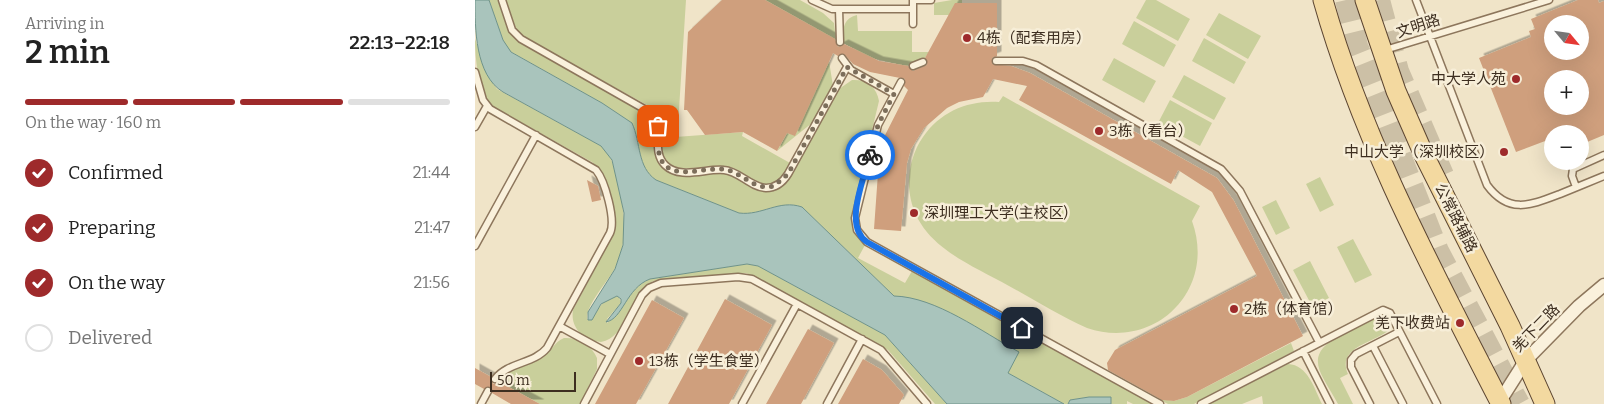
<!DOCTYPE html>
<html lang="en">
<head>
<meta charset="utf-8">
<style>
	:root { --surface:#fff; --page:#f6f6f6; --text:#222; --muted:#767676; --line:#e0e0e0; --accent:#9e2a2b }
	body { margin:0; font-family:Bitter,"Noto Sans SC",serif; background:var(--page); color:var(--text); height:100vh; display:flex; flex-direction:column; font-size:19px; white-space:nowrap }
	* { box-sizing:border-box; margin:0 }
	p { font-size:16px; color:var(--muted) }
	.icon { flex:none; width:28px; height:28px; fill:none; stroke:currentColor; stroke-width:2; stroke-linecap:round; stroke-linejoin:round }
	.map { position:relative; flex:1; overflow:hidden }
	.side { display:flex; flex-direction:column; background:var(--surface); width:475px }
	.side>* { flex:none }
	.needle { width:32px; rotate:119deg }
	.controls { position:absolute; left:1069px; top:15px; display:grid; gap:10px }
	.controls a { display:grid; place-items:center; width:45px; height:45px; border-radius:50%; background:var(--surface); box-shadow:0 5px 20px #0002; font-size:25px }
	.scale { position:absolute; left:15px; bottom:12px; width:86px; box-sizing:border-box; padding-left:5px; border:2px solid #3d2e20; border-top:0; font-size:14px; line-height:18px; white-space:nowrap; color:#3d2e20; -webkit-text-stroke:4px #f7eed8; paint-order:stroke }
	.pin { position:absolute; display:grid; place-items:center; width:42px; height:42px; color:#fff; margin:-21px; border-radius:10px; box-shadow:0 2px 8px #0006 }
	.courier { position:absolute; display:grid; place-items:center; width:50px; height:50px; margin:-25px; border:4px solid #1a73e8; border-radius:50%; background:#fff; color:#222; box-shadow:0 1px 6px #0007 }
	.headline em { font-style:normal; font-weight:600 }
	.headline div { display:flex; flex-direction:column-reverse }
	.headline { display:flex; align-items:center; justify-content:space-between; height:85px; padding:0 25px }
	h1 { font-size:32px; font-weight:600; line-height:38px }
	.bar { display:grid; grid-template-columns:repeat(4,1fr); gap:8px 5px; align-content:center; height:60px; padding:0 25px }
	.bar i { height:6px; border-radius:4px; background:var(--line) }
	.bar .current { background:var(--accent) }
	.bar p { grid-column:span 4 }
	ol { padding:0 25px; list-style:none }
	li { display:flex; align-items:center; gap:15px; height:55px }
	li p { margin-inline-start:auto }
	li .icon { padding:5px; border-radius:50%; background:var(--accent); color:#fff; stroke-width:4 }
	li:last-child { color:var(--muted) }
	li i { width:28px; height:28px; border:2px solid var(--line); border-radius:50% }
	main { display:flex; flex:1; min-height:0 }
	.map>svg:first-child { display:block }
</style>
</head>
<body>
<main>
<section class="side">
<div class="headline"><div><h1>2 min</h1><p>Arriving in</p></div><em>22:13–22:18</em></div>
<div class="bar"><i class="current"></i><i class="current"></i><i class="current"></i><i></i><p>On the way · 160 m</p></div>
<ol>
<li><svg class="icon" aria-label="check" viewBox="0 0 24 24"><path d="M5 12l5 5 9-10"/></svg>Confirmed<p>21:44</p></li>
<li><svg class="icon" aria-label="check" viewBox="0 0 24 24"><path d="M5 12l5 5 9-10"/></svg>Preparing<p>21:47</p></li>
<li><svg class="icon" aria-label="check" viewBox="0 0 24 24"><path d="M5 12l5 5 9-10"/></svg>On the way<p>21:56</p></li>
<li><i></i>Delivered</li>
</ol>
</section>
<div class="map">
<svg width="1129" height="404" viewBox="0 0 1129 404">
	<defs>
		<filter id="shadow"><feDropShadow dx="4.5" dy="-4.5" stdDeviation="0" flood-color="#0004"/></filter>
	</defs>
	<rect width="100%" height="100%" fill="#f0e4c8"/>
	<!-- green -->
	<path fill="#c9cf9b" d="M14,0H23L34,32L43,42L174,115C186,130 174,150 186,166C202,185 229,170 249,173C269,176 281,197 303,188L316,175L364,89L377,80C391,79 402,87 404,101L376,217L378,232L390,245L383,258L430,283L437,271L678,404H658L652,401V404H636V397H614L595,400L593,404H589L452,328L327,207C304,199 287,216 264,213L181,180C162,167 166,143 157,123L127,103L33,50L28,40Z
		M31,0H211L203,125L187,126L181,113L172,105L46,36L40,27Z
		M290,0H325L348,13L359,23L361,40Z
		M477,0H487V3L474,15H459V3Z
		M671,0H681L715,19L703,41L661,18Z
		M744,13L786,36L773,59L731,35Z
		M382,15L383,31H437V52H454L450,58L432,66L426,65L396,58L368,43C368,30 367,19 382,15Z
		M659,21L701,45L689,67L647,44Z
		M729,38L771,62L759,84L717,61Z
		M0,39L14,77L22,89L126,146C139,157 140,173 144,188C150,216 153,242 140,268C133,281 111,305 112,319L117,320C123,309 130,295 144,297L146,303L132,319V323C151,311 153,287 175,279L272,264L283,266L410,335L472,404H460L413,350L281,277L271,273L178,281C155,295 152,338 126,342C108,340 95,328 98,310L138,235C146,217 132,174 117,162L15,105C3,86 0,60 0,39Z
		M639,58L681,81L669,103L627,80Z
		M354,61L358,86L337,123L302,151L312,133L320,135Z
		M709,75L751,98L739,120L697,97Z
		M528,96L725,206L717,221C742,290 680,351 612,328C585,316 560,300 534,286C491,262 438,243 434,187C433,170 438,151 448,137C466,111 494,100 524,102Z
		M695,100L737,123L725,146L683,123Z
		M268,132L267,136L315,163C310,172 306,182 295,184C279,186 267,170 253,167C225,161 183,186 187,138Z
		M845,177L859,205L845,212L831,184Z
		M801,200L815,228L801,235L787,207Z
		M878,239L897,275L880,283L862,247Z
		M835,261L854,298L837,306L818,270Z
		M903,316L911,320L914,330C899,343 861,347 873,374L865,378L878,404H863C846,372 826,356 867,334C878,328 890,320 903,316Z
		M89,338C102,337 117,345 122,358V369L105,404H65L23,381C34,367 54,366 68,356C77,351 79,342 89,338Z
		M816,343L819,351L719,404H693L681,398L699,401L712,397Z
		M813,364C833,365 839,388 847,404H788L787,396L767,404H734Z"/>
	<!-- water -->
	<path fill="#a9c4bc" stroke="#6f938a" d="M0,0H14L28,40L36,52L127,103L157,123C166,143 162,167 181,180L264,213C287,216 304,199 327,207L419,296C461,297 507,332 544,352L533,373L589,404H472L410,335L283,266L272,264L175,279C151,288 148,319 131,322L146,303V299L142,296L126,304L117,320H113V312L140,269L148,245L149,213L137,160L126,146L28,92C0,75 0,28 0,0Z
		M614,397H636V404H593L595,400Z"/>
	<!-- building -->
	<path fill="#cf9f7d" fill-rule="evenodd" filter="url(#shadow)" d="M247,0H290L360,39L363,47L369,44L404,61L433,66L438,71L452,65L450,58L480,3H522V56L517,58V64L536,66L555,73L742,178L759,201L828,336L712,397L699,401L687,400L633,370L632,363L640,350L782,276L737,192L703,170L696,184L544,100L552,86L518,79L508,97L484,102L472,108L449,128L436,149L432,163L426,231L399,229L405,145L433,90L429,86L430,79L395,72L378,64L369,54L363,56L358,53L320,136L312,133L302,151L268,132L230,135L212,110H209L213,32Z
		M1103,0H1123L1124,3L1129,1V135L1105,145V134H1078V138L1041,152L1004,58L1056,37L1054,31L1060,29L1056,19ZM1078,24H1105V51H1078ZM1078,79H1105V106H1078Z
		M112,180L123,186L126,200L117,202Z
		M250,299L297,325L254,404H193Z
		M177,300L209,318L161,404H120Z
		M333,329L359,343L326,404H291Z
		M388,359L407,370L429,395L424,404H363Z
		M0,368L16,377L18,384L24,382L65,404H36L17,393L16,387L9,389L0,384Z"/>
	<g fill="none" stroke-linecap="round" stroke-linejoin="round">
		<!-- highway-tunnel -->
		<path stroke="#ccc0a6" stroke-width="22" stroke-dasharray="22 11" stroke-linecap="butt" d="M871,0L882,46L963,251L1044,404
			M904,0L923,71L971,182"/>
		<defs>
			<path id="lane" d="M27,0L37,30L46,39L178,114C189,130 176,151 190,165C205,180 231,168 249,170C264,171 275,187 291,188C301,188 308,182 313,174L372,67
				M337,0L357,9H438
				M438,0H456
				M941,0L1012,185C1034,215 1056,205 1085,194C1100,188 1114,182 1129,176
				M364,9L365,42
				M438,24V0
				M910,50L1074,0
				M367,58L376,70L419,94
				M521,61H548L561,65L746,169L765,191L844,342
				M438,66L448,62
				M0,72L8,100L15,109L121,170C130,181 141,220 135,233L72,348C59,364 33,362 20,379
				M426,82L403,125L380,218L382,230L392,242L685,404
				M0,127L12,106
				M1101,187L1097,176L1098,169L1129,155
				M0,246L61,135
				M84,326L135,354
				M898,346L928,404
				M828,351L855,404
				M6,404L13,391
				M109,404L167,295L174,288L186,283L263,277L277,279L406,350L452,404
				M267,404L322,304
				M352,404L387,339
				M726,404L908,310L915,313L962,404
				M895,404L876,367V360L881,354L924,332"/>
			<path id="street" d="M1025,401L1051,360L1104,306L1129,285"/>
			<path id="primary" d="M848,0C888,142 959,273 1026,404
				M890,0L921,91L949,155L1035,326L1070,404"/>
		</defs>
		<!-- lane casing -->
		<use href="#lane" stroke="#8d765c" stroke-width="9"/>
		<!-- street casing -->
		<use href="#street" stroke="#8d765c" stroke-width="15"/>
		<!-- primary casing -->
		<use href="#primary" stroke="#5b4430" stroke-width="21"/>
		<!-- lane -->
		<use href="#lane" stroke="#faf1dc" stroke-width="6"/>
		<!-- street -->
		<use href="#street" stroke="#faf1dc" stroke-width="12"/>
		<!-- primary -->
		<use href="#primary" stroke="#f3d9a0" stroke-width="19"/>
	</g>
	<g fill="none" stroke-linecap="round" stroke-linejoin="round">
		<!-- done -->
		<path stroke="#7c6e5b" stroke-width="5" stroke-dasharray="0 9" d="M183,126C184,135 182,145 184,153C191,186 232,164 253,170C269,175 281,191 299,186L313,174L372,67L419,94L403,125L395,155"/>
		<!-- route -->
		<path stroke="#1a73e8" stroke-width="6" d="M395,155C389,179 368,226 392,242L547,328"/>
	</g>
	<!-- markers -->
	<g fill="#9e2a2b" stroke="#f7eed8" stroke-width="2">
		<circle cx="492" cy="38" r="5"/>
		<circle cx="1041" cy="79" r="5"/>
		<circle cx="624" cy="131" r="5"/>
		<circle cx="1029" cy="152" r="5"/>
		<circle cx="439" cy="213" r="5"/>
		<circle cx="759" cy="309" r="5"/>
		<circle cx="985" cy="323" r="5"/>
		<circle cx="164" cy="361" r="5"/>
	</g>
	<g text-anchor="middle" stroke-width="5" stroke-linejoin="round" paint-order="stroke">
		<!-- street labels -->
		<g font-size="15" fill="#3d2e20" stroke="#f7eed8">
			<text transform="translate(943 26) rotate(-18)" y="5">文明路</text>
			<text transform="translate(981 218) rotate(63)" y="5">公常路辅路</text>
			<text transform="translate(1061 328) rotate(-46)" y="5">羌下二路</text>
		</g>
		<!-- poi labels -->
		<g font-size="15" fill="#3d2e20" stroke="#f7eed8" text-anchor="start">
			<text x="502" y="43">4栋（配套用房）</text>
			<text x="1031" y="84" text-anchor="end">中大学人苑</text>
			<text x="634" y="136">3栋（看台）</text>
			<text x="1019" y="157" text-anchor="end">中山大学（深圳校区）</text>
			<text x="449" y="218">深圳理工大学(主校区)</text>
			<text x="769" y="314">2栋（体育馆）</text>
			<text x="975" y="328" text-anchor="end">羌下收费站</text>
			<text x="174" y="366">13栋（学生食堂）</text>
		</g>
	</g>
</svg>
<div class="controls">
<a><svg class="needle" viewBox="-14 -14 28 28"><path d="M0-13l5 13h-10z" fill="#e53935"/><path d="M0 13l5-13h-10z" fill="#767676"/></svg></a>
<a>+</a>
<a>−</a>
</div>
<div class="scale">50 m</div>
<div class="pin" style="left:183px;top:126px;background:#ea580c"><svg class="icon" aria-label="bag" viewBox="0 0 24 24"><path d="M5 8h14l-1 12H6zM9 8a3 3 0 0 1 6 0"/></svg></div>
<div class="pin" style="left:547px;top:328px;background:#1f2937"><svg class="icon" aria-label="home" viewBox="0 0 24 24"><path d="M3 11l9-7 9 7M6 9v11h12V9"/></svg></div>
<div class="courier" style="left:395px;top:155px"><svg class="icon" aria-label="bike" viewBox="0 0 24 24"><circle cx="6" cy="16" r="4"/><circle cx="18" cy="16" r="4"/><path d="M6 16l4-8h5l3 8M10 8l3 8H6M13 5h3"/></svg></div>
</div>
</main>
</body>
</html>
